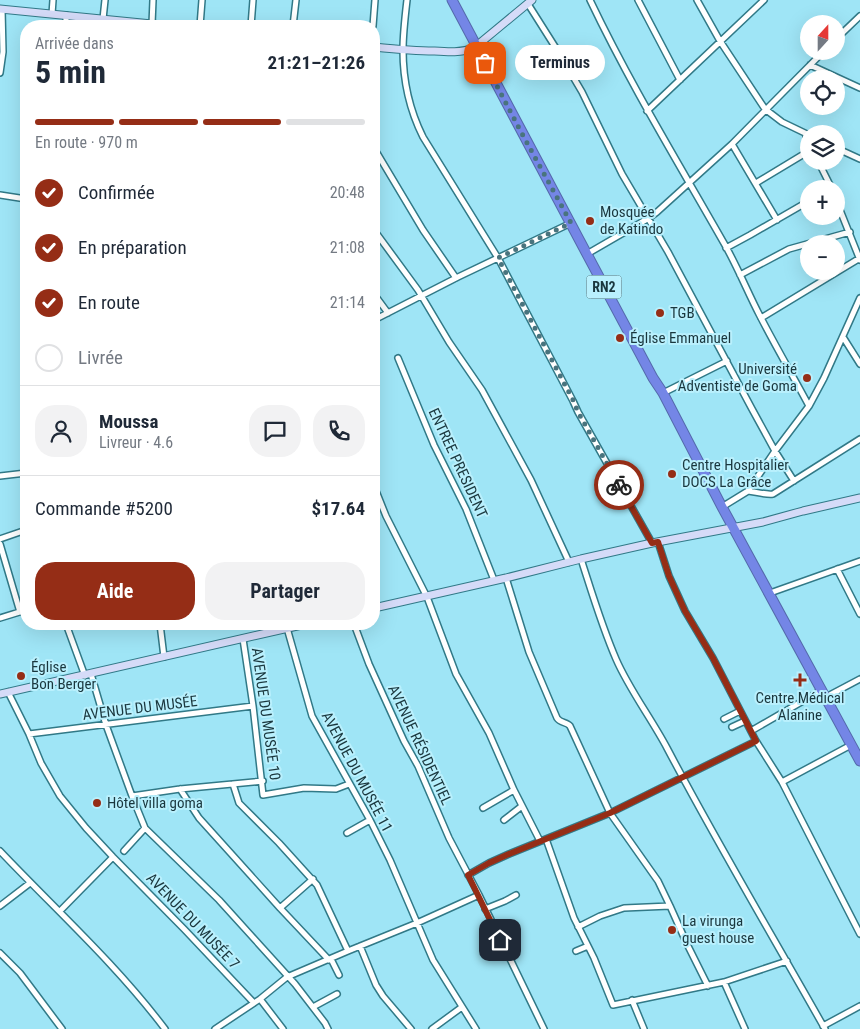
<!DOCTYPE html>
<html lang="fr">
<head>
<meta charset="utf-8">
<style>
	:root { --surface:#fff; --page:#f2f2f3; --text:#1f2937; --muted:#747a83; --line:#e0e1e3; --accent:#952d16 }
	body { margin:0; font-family:"Roboto Condensed",sans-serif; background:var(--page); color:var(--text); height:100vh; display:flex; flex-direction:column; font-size:19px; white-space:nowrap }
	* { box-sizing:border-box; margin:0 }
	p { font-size:16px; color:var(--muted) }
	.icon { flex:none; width:28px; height:28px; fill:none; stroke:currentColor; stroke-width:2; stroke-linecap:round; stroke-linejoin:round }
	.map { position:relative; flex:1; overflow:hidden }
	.details { position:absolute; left:20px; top:20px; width:360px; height:610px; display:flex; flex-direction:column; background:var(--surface); border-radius:20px; box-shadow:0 5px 20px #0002 }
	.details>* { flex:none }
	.needle { width:32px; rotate:21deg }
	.controls { position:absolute; left:800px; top:15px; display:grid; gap:10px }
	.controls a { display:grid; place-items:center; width:45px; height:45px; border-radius:50%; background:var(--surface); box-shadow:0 5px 20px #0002; font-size:25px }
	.pin { position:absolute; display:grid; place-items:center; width:42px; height:42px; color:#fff; margin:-21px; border-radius:10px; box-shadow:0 2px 8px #0006 }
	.courier { position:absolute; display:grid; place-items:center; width:50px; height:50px; margin:-25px; border:4px solid #952d16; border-radius:50%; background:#fff; color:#222; box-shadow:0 1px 6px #0007 }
	.bubble { position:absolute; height:35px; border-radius:18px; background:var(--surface); box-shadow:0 5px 20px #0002; font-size:16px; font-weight:700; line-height:35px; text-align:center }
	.headline em { font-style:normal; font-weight:700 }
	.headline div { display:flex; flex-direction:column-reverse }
	.headline { display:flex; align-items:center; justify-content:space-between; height:85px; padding:0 15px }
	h1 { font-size:32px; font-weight:700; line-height:38px }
	.bar { display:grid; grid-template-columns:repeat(4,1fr); gap:8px 5px; align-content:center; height:60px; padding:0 15px }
	.bar i { height:6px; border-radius:4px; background:var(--line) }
	.bar .selected { background:var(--accent) }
	.bar p { grid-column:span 4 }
	.line { display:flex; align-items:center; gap:12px; padding:0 15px; border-top:1px solid var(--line) }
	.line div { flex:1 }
	.round { display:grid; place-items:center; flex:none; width:52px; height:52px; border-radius:20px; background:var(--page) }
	ol { padding:0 15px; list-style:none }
	li { display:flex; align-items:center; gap:15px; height:55px }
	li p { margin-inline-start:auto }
	li .icon { padding:5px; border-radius:50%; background:var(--accent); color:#fff; stroke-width:4 }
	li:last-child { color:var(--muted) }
	li i { width:28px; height:28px; border:2px solid var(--line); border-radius:50% }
	.action { display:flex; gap:10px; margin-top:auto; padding:10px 15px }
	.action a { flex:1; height:58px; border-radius:20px; background:var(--accent); color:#fff; font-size:20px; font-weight:700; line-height:58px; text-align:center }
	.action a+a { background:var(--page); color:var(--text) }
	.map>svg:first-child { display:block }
</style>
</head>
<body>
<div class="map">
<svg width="860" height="1029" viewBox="0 0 860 1029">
	<rect width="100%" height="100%" fill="#9fe5f6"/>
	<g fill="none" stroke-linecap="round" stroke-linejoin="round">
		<defs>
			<path id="street" d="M407,0C405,17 403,34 403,50C403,80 410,111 423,137L498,258L573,401L578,412L652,543
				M590,0C630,84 679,164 725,245C738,268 748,293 760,316C776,347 793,376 809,406
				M638,0L680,80
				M697,0L720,41L765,109L782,122L809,135
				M528,4L559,53L582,92L622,174L668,252L752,409L775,451L794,481
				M52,14L53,0
				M103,19L105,0
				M152,24L153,0
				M66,26V15
				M200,26L202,0
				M251,26L253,0
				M293,26L296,0
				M373,26L375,0
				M836,39L860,16
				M810,65L860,88
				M0,73L3,52L2,9
				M647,111L764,0
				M806,134V140L809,145
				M732,144L777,220
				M374,148L423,230L456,278
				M836,148L860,159
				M818,161L832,189
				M756,183L809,151
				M0,195L26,199
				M836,200L860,260
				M374,230L418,290L449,342L482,390L531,480L569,562
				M726,248L750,235L809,201
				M587,254L649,218L657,212L732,144L824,51
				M740,275L789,249L850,232
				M374,294L388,313
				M761,318L860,258
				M374,320L458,277L571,223
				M843,337L860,364
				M398,358L434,445L466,509L494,580
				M663,393L727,361
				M0,476L26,473
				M374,486L386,516L427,597L456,674L489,733L514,790L540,841
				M748,491C756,492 766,495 773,494L860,439
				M722,507L748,491L775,451L809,406L824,378L860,298
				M0,539L26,530
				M658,542L669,576L685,611L713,658L756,741L782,782L860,934
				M0,544L20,612
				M581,559C592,593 602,627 616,659C629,689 651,718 667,748C717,843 772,935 825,1029
				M837,569L860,614
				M506,578L529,652L557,718C560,723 567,722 570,726L610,813L658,881L670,906L687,944L708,986
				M770,593L860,561
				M0,618L26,610
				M66,624L85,676
				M160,624L164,657
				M354,624L369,664L404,741L418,766L449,838L479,895L544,1029
				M287,628L312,716L370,820L390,860L433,960L476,1029
				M243,639L253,706L263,795L304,788L336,789L349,784
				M91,674L106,725L132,796L145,828L219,900L295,984L325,1023L328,1029
				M8,692L29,734L41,763L60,796L86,828L113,857L184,929L254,1003
				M826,697L860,679
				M724,719L740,711
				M732,727L745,721
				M751,731L822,690
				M29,734L253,706
				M782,782L851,745
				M233,784L239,803L279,843L317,885L348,951
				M180,789L199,818L280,908L329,960
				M132,796L180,789L263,781
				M483,808L514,790
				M504,820L522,806
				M347,833L370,820
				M546,839L574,918L594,958L613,1005L724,982L787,961
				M0,851C56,910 116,964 165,1029
				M124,851L145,828
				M468,875L489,863L509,854L610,813L756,741
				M0,906L30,883
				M280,908L313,879
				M485,909L505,901L516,895
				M60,911L113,857
				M578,927L600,916L624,908L670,906
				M360,946L376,985L383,996L411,1029
				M576,951L588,946
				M0,953L20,973L62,1029
				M331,959L339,975
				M724,982L745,1029
				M260,999L283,1029
				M632,1000L644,1029
				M313,1007L337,994
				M823,1026L860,1006
				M215,1029L260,999L287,977L348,951L417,923L479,895
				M432,1029L462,1007"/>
			<path id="secondary" d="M0,9L172,26
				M374,47C394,49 414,51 434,51C448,52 461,53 474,48L532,0
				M374,608L506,578L581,559L652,543L763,522L803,511L860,498
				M0,694L306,624"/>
			<path id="highway" d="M452,0C518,126 586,252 653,378L663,393L722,507L860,761"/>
		</defs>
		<!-- street casing -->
		<use href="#street" stroke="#317987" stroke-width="8"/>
		<!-- secondary casing -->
		<use href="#secondary" stroke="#317987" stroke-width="9"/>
		<!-- highway casing -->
		<use href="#highway" stroke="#546aab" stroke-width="11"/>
		<!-- street -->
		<use href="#street" stroke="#fff" stroke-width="5"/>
		<!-- secondary -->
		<use href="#secondary" stroke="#d5dbf8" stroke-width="7"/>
		<!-- highway -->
		<use href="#highway" stroke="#7486e6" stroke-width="9"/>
	</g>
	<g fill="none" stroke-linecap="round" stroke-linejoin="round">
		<!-- done -->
		<path stroke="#49747e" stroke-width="5" stroke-dasharray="0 9" d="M485,63L520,130L571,223L498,258L573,400L578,412L619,485"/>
		<!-- route -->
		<path stroke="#952d16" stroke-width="6" d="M500,940L468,875L489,863L509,854L610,813L756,741L713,658L685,611L669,576L658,542L652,543L619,485"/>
	</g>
	<!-- markers -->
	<g fill="#952d16" stroke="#b9f0fd" stroke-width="2">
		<circle cx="590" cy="221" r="5"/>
		<circle cx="660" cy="313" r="5"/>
		<circle cx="620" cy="338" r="5"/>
		<circle cx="807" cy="378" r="5"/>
		<circle cx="672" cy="474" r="5"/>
		<circle cx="21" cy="676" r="5"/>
		<path d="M797.5 672.5h5v5h5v5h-5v5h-5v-5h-5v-5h5z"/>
		<circle cx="97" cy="803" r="5"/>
		<circle cx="672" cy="930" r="5"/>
	</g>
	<g text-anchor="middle" stroke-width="4" stroke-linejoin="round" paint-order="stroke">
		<!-- shield labels -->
		<rect fill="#b9f0fd" stroke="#4a6e77" stroke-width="1" x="586.5" y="275.5" width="35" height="23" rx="4"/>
		<g font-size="14" font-weight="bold" fill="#1a373e">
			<text x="604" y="292">RN2</text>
		</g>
		<!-- poi labels -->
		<g font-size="15" fill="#1a373e" stroke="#b9f0fd" text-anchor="start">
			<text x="600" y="217">Mosquée<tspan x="600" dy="17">de Katindo</tspan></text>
			<text x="670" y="318">TGB</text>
			<text x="630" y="343">Église Emmanuel</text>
			<text x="797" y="374" text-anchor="end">Université<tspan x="797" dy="17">Adventiste de Goma</tspan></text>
			<text x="682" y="470">Centre Hospitalier<tspan x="682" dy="17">DOCS La Grâce</tspan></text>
			<text x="31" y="672">Église<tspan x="31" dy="17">Bon Berger</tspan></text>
			<text x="800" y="703" text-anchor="middle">Centre Médical<tspan x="800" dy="17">Alanine</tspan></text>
			<text x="107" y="808">Hôtel villa goma</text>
			<text x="682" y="926">La virunga<tspan x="682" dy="17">guest house</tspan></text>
		</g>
		<!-- street labels -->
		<g font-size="15" fill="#1a373e" stroke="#b9f0fd">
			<text transform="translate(458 463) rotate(65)" y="5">ENTREE PRESIDENT</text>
			<text transform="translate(140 708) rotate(-7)" y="5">AVENUE DU MUSÉE</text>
			<text transform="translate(266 714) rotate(82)" y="5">AVENUE DU MUSÉE 10</text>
			<text transform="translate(420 745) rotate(65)" y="5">AVENUE RÉSIDENTIEL</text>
			<text transform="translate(357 772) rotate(62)" y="5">AVENUE DU MUSÉE 11</text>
			<text transform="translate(193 921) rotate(46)" y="5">AVENUE DU MUSÉE 7</text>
		</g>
	</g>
</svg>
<div class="controls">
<a><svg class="needle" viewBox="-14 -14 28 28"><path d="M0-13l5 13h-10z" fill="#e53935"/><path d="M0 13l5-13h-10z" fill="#747a83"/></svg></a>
<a><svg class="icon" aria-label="locate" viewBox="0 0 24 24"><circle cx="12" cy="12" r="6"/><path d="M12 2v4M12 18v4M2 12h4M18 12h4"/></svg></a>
<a><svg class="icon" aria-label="layers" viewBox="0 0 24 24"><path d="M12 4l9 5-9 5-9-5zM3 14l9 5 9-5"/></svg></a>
<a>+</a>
<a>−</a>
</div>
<div class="pin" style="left:485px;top:63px;background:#ea580c"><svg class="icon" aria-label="bag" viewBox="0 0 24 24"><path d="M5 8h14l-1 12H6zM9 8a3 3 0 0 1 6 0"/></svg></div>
<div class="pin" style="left:500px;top:940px;background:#1f2937"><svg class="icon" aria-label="home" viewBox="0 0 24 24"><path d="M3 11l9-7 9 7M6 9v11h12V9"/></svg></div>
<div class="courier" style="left:619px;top:485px"><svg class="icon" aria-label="bike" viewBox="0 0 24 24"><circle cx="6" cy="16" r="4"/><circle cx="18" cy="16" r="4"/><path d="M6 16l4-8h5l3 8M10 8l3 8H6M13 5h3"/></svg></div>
<div class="bubble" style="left:515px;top:45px;width:90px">Terminus</div>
<section class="details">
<div class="headline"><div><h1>5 min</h1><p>Arrivée dans</p></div><em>21:21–21:26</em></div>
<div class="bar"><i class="selected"></i><i class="selected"></i><i class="selected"></i><i></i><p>En route · 970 m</p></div>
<ol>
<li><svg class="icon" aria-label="check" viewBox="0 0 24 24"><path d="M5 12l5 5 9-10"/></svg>Confirmée<p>20:48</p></li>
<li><svg class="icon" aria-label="check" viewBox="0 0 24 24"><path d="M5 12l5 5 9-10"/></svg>En préparation<p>21:08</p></li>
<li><svg class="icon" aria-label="check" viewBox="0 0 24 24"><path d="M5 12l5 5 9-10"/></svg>En route<p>21:14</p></li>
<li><i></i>Livrée</li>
</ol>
<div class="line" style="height:90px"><a class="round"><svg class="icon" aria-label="person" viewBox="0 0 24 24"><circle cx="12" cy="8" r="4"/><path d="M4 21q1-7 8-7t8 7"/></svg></a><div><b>Moussa</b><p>Livreur · 4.6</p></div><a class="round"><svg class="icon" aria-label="chat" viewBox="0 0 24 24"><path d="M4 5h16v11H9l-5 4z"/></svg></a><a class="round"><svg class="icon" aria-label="phone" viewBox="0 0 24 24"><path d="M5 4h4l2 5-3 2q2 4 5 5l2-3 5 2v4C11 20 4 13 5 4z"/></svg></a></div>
<div class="line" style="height:65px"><div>Commande #5200</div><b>$17.64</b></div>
<div class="action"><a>Aide</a><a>Partager</a></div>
</section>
</div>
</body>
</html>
